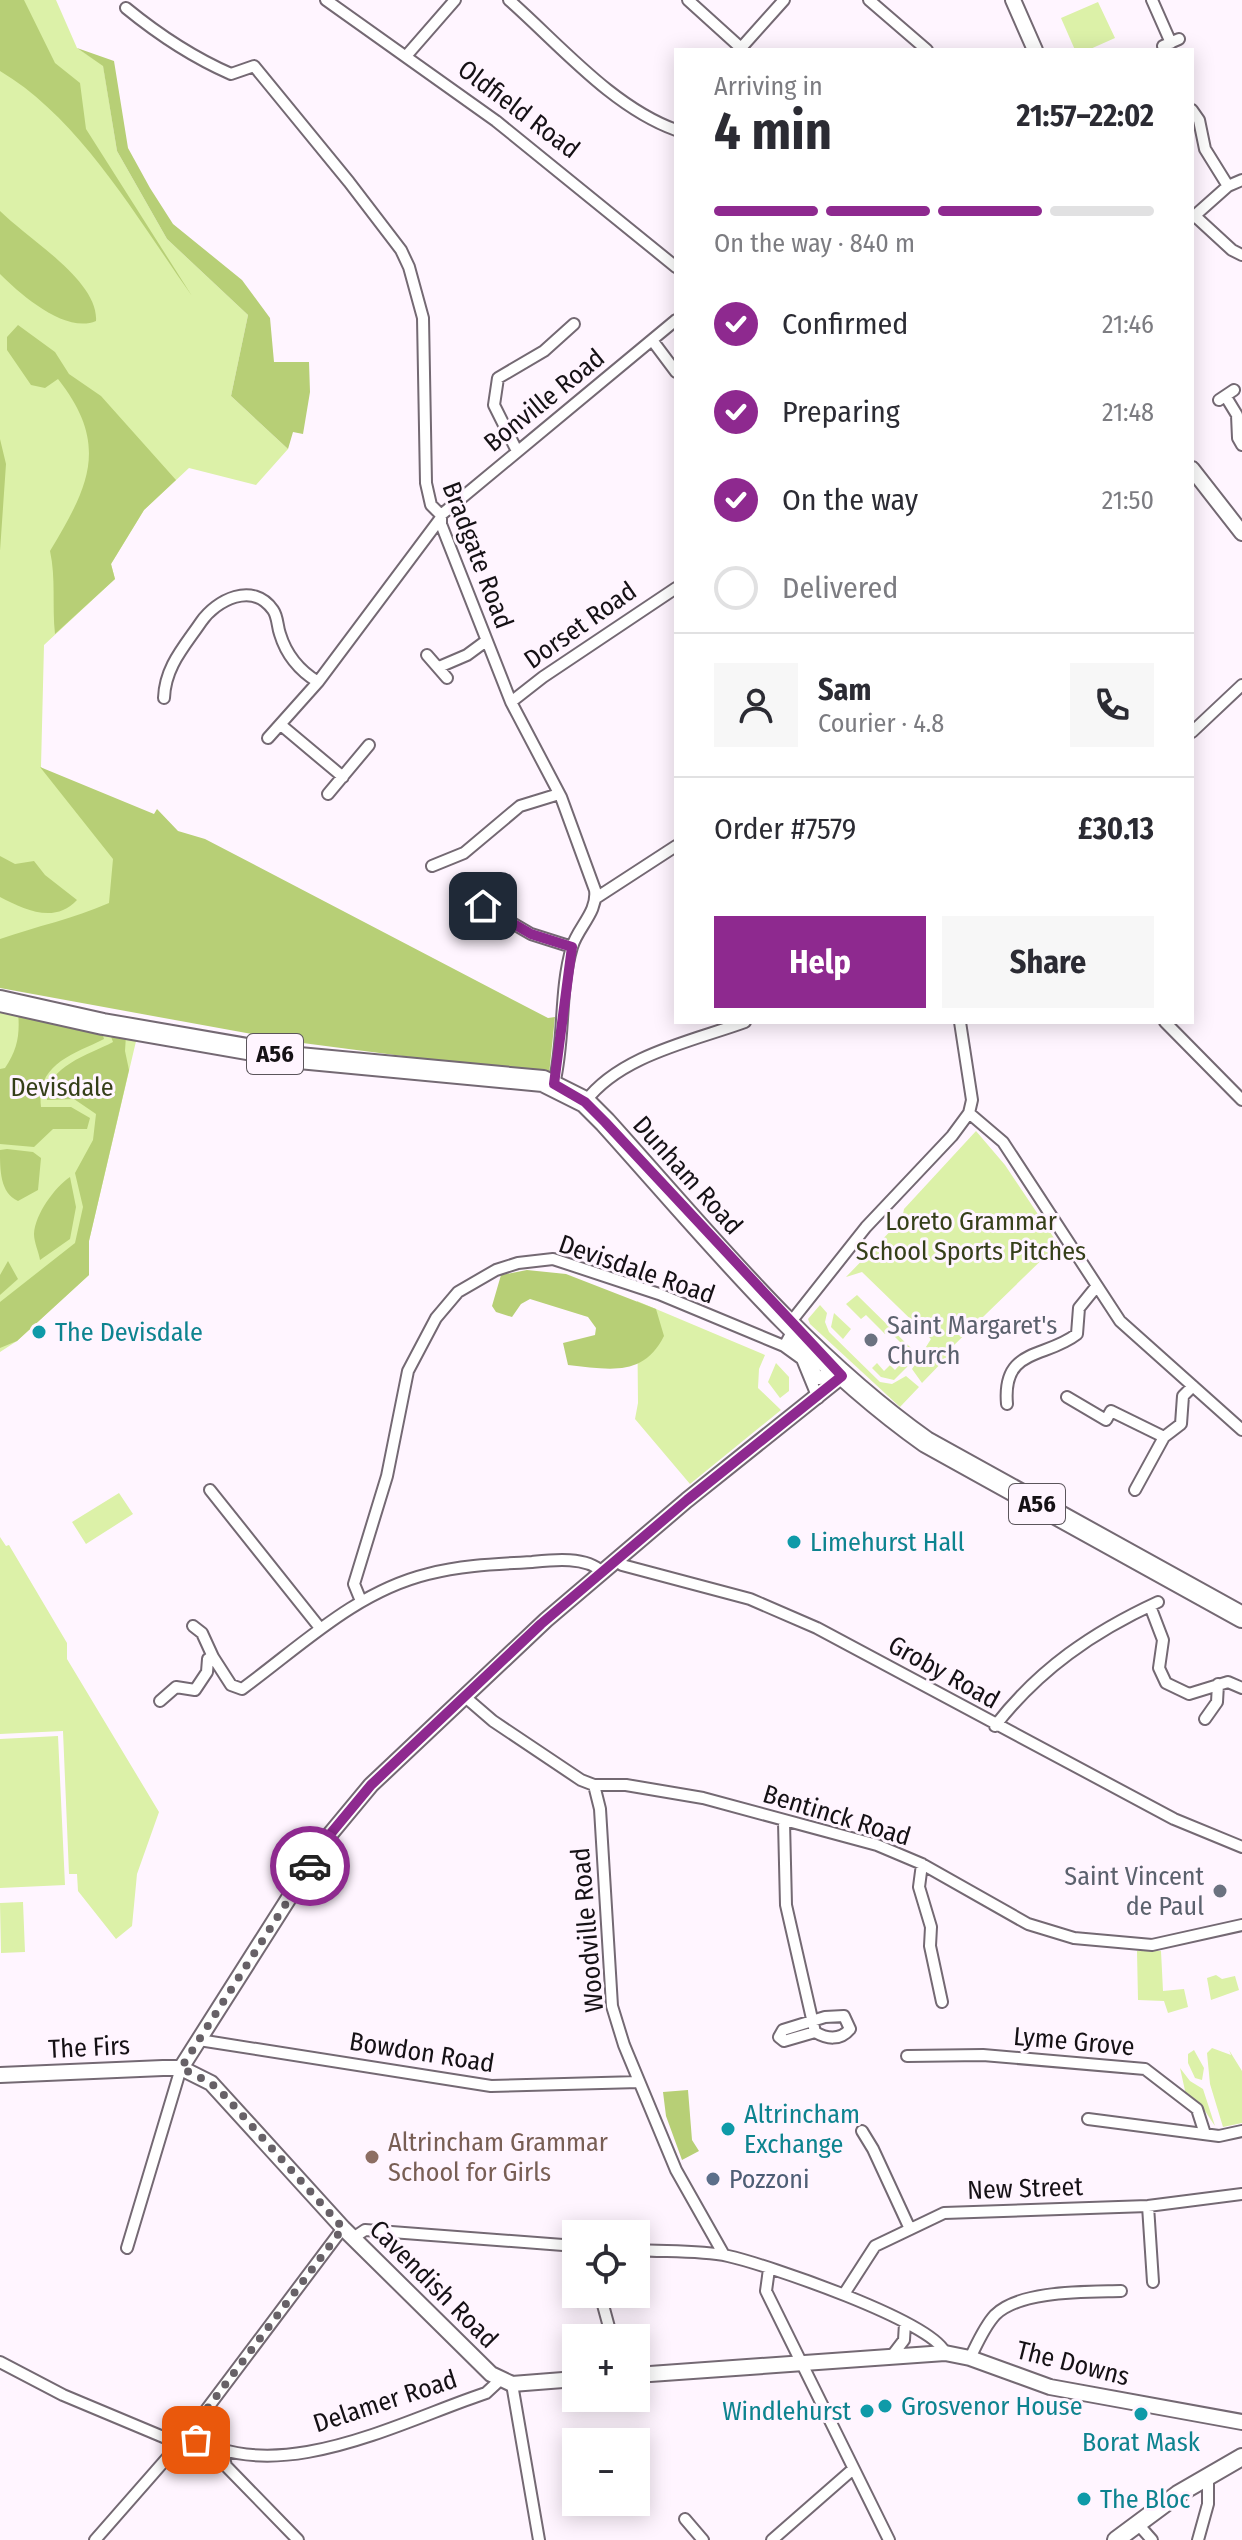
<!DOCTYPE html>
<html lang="en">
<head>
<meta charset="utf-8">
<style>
	:root { --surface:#fff; --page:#f7f7f7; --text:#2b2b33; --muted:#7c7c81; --line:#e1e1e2; --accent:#8e298f }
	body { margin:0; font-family:"Fira Sans Condensed",sans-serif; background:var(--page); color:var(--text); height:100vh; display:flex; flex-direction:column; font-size:30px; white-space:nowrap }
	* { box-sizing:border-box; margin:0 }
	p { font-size:26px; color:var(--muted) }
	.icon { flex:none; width:44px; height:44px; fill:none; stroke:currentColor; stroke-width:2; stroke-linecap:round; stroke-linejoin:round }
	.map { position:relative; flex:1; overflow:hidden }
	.panel { position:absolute; left:674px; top:48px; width:520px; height:976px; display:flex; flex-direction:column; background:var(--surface); border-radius:0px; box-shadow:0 4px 20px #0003 }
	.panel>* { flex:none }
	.buttons { position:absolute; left:562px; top:2220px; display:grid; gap:16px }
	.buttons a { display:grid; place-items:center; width:88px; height:88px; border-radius:0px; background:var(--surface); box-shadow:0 4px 20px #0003; font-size:40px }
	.pin { position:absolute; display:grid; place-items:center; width:68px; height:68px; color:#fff; margin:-34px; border-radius:16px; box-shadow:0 4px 12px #0006 }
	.courier { position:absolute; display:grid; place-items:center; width:80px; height:80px; margin:-40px; border:6px solid #8e298f; border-radius:50%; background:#fff; color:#222; box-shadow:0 2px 10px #0007 }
	.headline em { font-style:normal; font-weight:700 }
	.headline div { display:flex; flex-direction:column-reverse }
	.headline { display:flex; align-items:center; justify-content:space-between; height:136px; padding:0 40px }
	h1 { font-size:52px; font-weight:700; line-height:60px }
	.bar { display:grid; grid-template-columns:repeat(4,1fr); gap:12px 8px; align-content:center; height:96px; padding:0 40px }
	.bar i { height:10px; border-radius:6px; background:var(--line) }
	.bar .on { background:var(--accent) }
	.bar p { grid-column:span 4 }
	.line { display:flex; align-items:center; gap:20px; padding:0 40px; border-top:2px solid var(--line) }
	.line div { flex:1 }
	.round { display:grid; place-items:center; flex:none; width:84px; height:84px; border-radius:0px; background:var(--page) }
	ol { padding:0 40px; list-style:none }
	li { display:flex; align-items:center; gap:24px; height:88px }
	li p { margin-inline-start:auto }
	li .icon { padding:8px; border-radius:50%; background:var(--accent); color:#fff; stroke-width:4 }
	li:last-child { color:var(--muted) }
	li i { width:44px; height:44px; border:4px solid var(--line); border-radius:50% }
	.button { display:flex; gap:16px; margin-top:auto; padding:16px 40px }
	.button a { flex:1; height:92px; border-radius:0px; background:var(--accent); color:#fff; font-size:32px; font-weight:700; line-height:92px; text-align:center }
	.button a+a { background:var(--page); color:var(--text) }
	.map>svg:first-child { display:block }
</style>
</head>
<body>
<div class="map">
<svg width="1242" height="2540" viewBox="0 0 1242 2540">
	<rect width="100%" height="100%" fill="#fff5ff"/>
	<!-- green -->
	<path fill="#dcf1a8" d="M0,0H56L77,48L103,65L117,151L167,239L248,315L231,396L288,449L256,485L189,468L144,510L111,564L115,579L44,645L41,767L124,832L118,946L0,984Z
		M1098,2L1115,38L1088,50H1075L1061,18Z
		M0,1007L137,1037L89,1241V1275L17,1341L0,1352Z
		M976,1131L1005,1165L1058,1244L950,1349L952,1352L922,1383L912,1369L931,1339L862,1272L846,1277L902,1219L904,1209Z
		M857,1295L916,1353L914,1360L894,1380L881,1377L872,1368L877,1363L884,1371L890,1365L895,1370L903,1361L899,1357L907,1349L889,1331L885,1334L866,1315L861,1319L846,1304Z
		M637,1301L765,1355L759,1369L758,1388L781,1410L690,1484L635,1419L638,1403Z
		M820,1305L827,1313L825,1322L829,1332L880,1382L892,1384L906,1376L919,1387L900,1407L810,1324L808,1319Z
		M834,1313L851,1329L843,1339L831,1327Z
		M776,1363L789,1377V1391L780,1398L768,1382Z
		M119,1493L133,1514L86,1544L72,1522Z
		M0,1537L6,1546L9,1545L67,1643V1659L159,1812L137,1874L132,1926L116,1939L78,1891L77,1874H69L63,1731L0,1734Z
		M58,1736L65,1885L0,1888V1739Z
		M23,1902L25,1952L1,1953L0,1903Z
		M1137,1951H1161L1163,1991L1184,1989L1188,2007L1168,2013L1164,2001L1138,2000Z
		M1216,1975L1222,1979L1235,1976L1239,1990L1211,2000L1207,1978Z
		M1212,2048L1231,2055L1229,2050L1242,2071V2123L1223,2127L1210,2084L1207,2053Z
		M1194,2050L1204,2068L1202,2080L1195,2078L1188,2063V2054Z
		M1180,2068L1190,2081L1203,2089L1215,2126L1199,2102L1186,2095Z"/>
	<!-- forest -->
	<path fill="#b7cf76" d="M0,0H24L55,63L80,83L86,129L192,296C138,220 81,119 0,71Z
		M77,48L114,61L128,148L150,188L173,224L242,280L270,318L274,362H309L310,392L303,434L293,432L288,449L231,396L248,315L167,239L117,151L103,66Z
		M0,211C28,239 99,281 96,321C66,334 21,295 0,274Z
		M18,325L55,352L69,374L101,396L176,480L144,510L111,564L115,579L55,634C52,606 56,578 50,551C89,486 110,445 58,379L45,388L31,385L7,350V337Z
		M0,439L6,464L0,551Z
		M40,767L154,814L157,809L178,831L205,839L548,1018L555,1017L549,1075L295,1042L0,988V939C37,926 73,919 109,903L113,859Z
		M0,856L15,864L34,861L45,875L77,900C55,924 25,910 0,897Z
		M18,1011L101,1029L104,1039C72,1055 36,1064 41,1107H71L90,1118L87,1129H53L34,1147L0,1144V1069L5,1068C18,1049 20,1034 18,1011Z
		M109,1031L126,1035L125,1051L129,1070L89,1241V1275L17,1341L0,1348V1302L75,1243L83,1207L75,1173L93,1140L96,1114L74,1099L47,1100C45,1067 88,1055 113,1042Z
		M7,1149L33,1152L41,1158L38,1190L18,1201C0,1193 0,1170 0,1150Z
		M70,1177L76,1207L70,1239L40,1260C39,1253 34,1242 34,1234C35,1214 55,1187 70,1177Z
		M8,1261L18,1279L0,1295V1275Z
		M527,1270L566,1274L656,1309L664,1336C643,1378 608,1369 568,1365L563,1343L595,1335L596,1328L588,1317L530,1299L521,1304L512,1317L496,1312L492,1306L501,1275Z
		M688,2090L692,2140L699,2151L682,2160L666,2116L663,2092Z"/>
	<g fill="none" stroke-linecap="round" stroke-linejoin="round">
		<defs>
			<path id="street" d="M326,0L496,121L676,267
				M509,0C559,44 612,107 676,130
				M688,0L741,48L784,0
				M869,0L927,50
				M1152,0L1171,43
				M126,8C159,35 192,57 231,74L254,66L349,182L401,250L409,267L423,318L426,483L431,505L441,515V524L511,702L561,797L595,890C598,912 578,927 572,947C559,991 565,1040 554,1084
				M1163,46L1179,39
				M407,55L455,0
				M1192,110L1199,120L1205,149L1228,186
				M1195,216L1232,250L1242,255
				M1192,218L1228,186L1242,180
				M652,340L676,372
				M1226,397L1237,415L1238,438L1242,445
				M1219,400L1234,390
				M517,451L494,405L498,378L544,351L574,324
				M441,515L676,320
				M427,655L447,678
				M439,667L467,655L486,641
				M164,698C165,667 184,647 201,622C216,600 253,581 273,610C278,617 277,626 280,634C286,654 300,671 318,682
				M511,702L543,677L676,588
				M281,725L343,777
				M1192,732L1242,685
				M268,738L318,682L440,519
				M328,794L369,745
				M432,866L464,853L520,806L559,794
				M596,898L676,846
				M483,906L531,934L572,947
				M1165,1022L1242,1100
				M585,1102C620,1055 693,1041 745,1022
				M969,1113L1003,1142L1120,1321L1242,1430
				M790,1323L866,1227L952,1136L969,1113L972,1100L960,1022
				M791,1334L825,1368L827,1378L819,1379L806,1356L786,1343Z
				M1067,1397L1106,1420L1111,1411L1164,1437
				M1007,1404C1002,1347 1045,1359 1077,1334L1079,1308L1096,1287
				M210,1490L320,1628
				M1135,1490L1164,1437L1181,1424L1183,1396L1193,1386
				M616,1560L622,1565L750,1599L817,1628L1174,1819L1242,1847
				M361,1601L354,1584L387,1476L408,1371L436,1318L458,1292L496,1270L518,1263L553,1259L659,1294L784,1346L802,1359L818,1398
				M1150,1606L1163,1640L1159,1668L1166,1683L1189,1694L1228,1682L1242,1688
				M193,1626L202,1633L213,1657
				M464,1696L493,1721L581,1780L594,1785H626L703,1798L877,1845L922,1864L1028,1924L1074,1938L1152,1945L1242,1925
				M160,1701L176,1687L195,1690L207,1672L208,1659L213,1657L231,1685L242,1689C301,1646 355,1592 428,1574C462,1565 497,1564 532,1562C552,1560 586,1556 602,1572
				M1205,1719L1217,1702L1218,1684
				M995,1726C1039,1669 1093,1632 1158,1602
				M594,1785L600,1809L612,2006L624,2045L676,2170L724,2255
				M784,1822L786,1905L815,2032
				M922,1864L919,1887L931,1927L930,1946L942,2002
				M844,2016L850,2029C840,2041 827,2039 815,2032L784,2041L779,2037L783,2030L825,2017Z
				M199,2040L491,2086L639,2082
				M907,2056L983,2055L1145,2069L1197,2109L1205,2134
				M1088,2119L1219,2136L1242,2131
				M862,2131L873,2149L910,2229
				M1148,2206L1153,2282
				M353,2238L365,2230L576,2246
				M127,2248L181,2068
				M636,2250C665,2252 700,2250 728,2256C765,2264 935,2322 945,2353
				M769,2269L766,2291L889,2540
				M600,2294L612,2338
				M844,2294L875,2246L944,2213L1148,2206L1242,2194
				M891,2357L904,2340L905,2323
				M970,2358C977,2344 984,2327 995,2315C1020,2290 1087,2292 1121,2291
				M0,2362L63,2395L180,2444
				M512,2384L539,2540
				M188,2434C275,2491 401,2421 486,2393L500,2380
				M222,2450L226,2466L298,2540
				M685,2519L703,2540
				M1137,2523L1152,2540
				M95,2540L188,2434L343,2228
				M772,2540L852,2470
				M1198,2540L1208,2504V2477"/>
			<path id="secondary" d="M1013,0L1035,50
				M1192,469L1242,533
				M181,2068L327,1838L371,1785L546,1620L687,1500L842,1376
				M0,2075L163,2068H181L211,2083L343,2228L491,2374L512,2384L576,2379
				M636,2375L945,2353L970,2358L1050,2387L1242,2422"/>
			<path id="primary" d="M1116,2540L1178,2494L1242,2457"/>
			<path id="highway" d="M0,1001L103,1024L299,1058L543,1081L585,1102L605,1122C706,1234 803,1355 926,1442L1242,1617"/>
		</defs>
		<!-- street casing -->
		<use href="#street" stroke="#746973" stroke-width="14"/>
		<!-- secondary casing -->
		<use href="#secondary" stroke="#746973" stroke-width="18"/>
		<!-- primary casing -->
		<use href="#primary" stroke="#746973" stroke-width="20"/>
		<!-- highway casing -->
		<use href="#highway" stroke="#746973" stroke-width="24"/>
		<!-- street -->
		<use href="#street" stroke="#fff" stroke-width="10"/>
		<!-- secondary -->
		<use href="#secondary" stroke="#fff" stroke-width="14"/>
		<!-- primary -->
		<use href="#primary" stroke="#fff" stroke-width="16"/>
		<!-- highway -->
		<use href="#highway" stroke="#fff" stroke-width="20"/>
	</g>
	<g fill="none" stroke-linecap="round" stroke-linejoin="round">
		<!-- done -->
		<path stroke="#676167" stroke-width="8" stroke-dasharray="0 14.4" d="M196,2440L188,2434L343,2228L225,2096L211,2083L181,2068L310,1866"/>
		<!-- route -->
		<path stroke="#8e298f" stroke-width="10" d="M310,1866L327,1838L371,1785L541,1624L687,1500L842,1376L605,1122L585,1102L554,1084L572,947L531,934L483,906"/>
	</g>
	<!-- markers -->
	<g fill="#0f9aa8" stroke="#fff5ff" stroke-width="3">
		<circle cx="39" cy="1332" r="8"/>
		<circle cx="794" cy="1542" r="8"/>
		<circle cx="728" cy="2129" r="8"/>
		<circle cx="885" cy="2406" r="8"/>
		<circle cx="867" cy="2411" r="8"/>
		<circle cx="1141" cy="2414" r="8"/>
		<circle cx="1084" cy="2499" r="8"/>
	</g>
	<g fill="#6b7280" stroke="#fff5ff" stroke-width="3">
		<circle cx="871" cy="1340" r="8"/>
		<circle cx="1220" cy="1891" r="8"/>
	</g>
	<circle fill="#8d6e63" stroke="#fff5ff" stroke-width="3" cx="372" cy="2157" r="8"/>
	<circle fill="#5c6f8a" stroke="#fff5ff" stroke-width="3" cx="713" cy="2179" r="8"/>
	<g text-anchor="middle" stroke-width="6" stroke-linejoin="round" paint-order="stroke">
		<!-- shield labels -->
		<g fill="#fff5ff" stroke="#5b555b" stroke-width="2">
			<rect x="247" y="1034" width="56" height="40" rx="6"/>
			<rect x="1009" y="1484" width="56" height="40" rx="6"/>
		</g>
		<g font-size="24" font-weight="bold" fill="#151115">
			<text x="275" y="1062">A56</text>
			<text x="1037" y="1512">A56</text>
		</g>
		<!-- street labels -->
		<g font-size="26" fill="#151115" stroke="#fff5ff">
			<text transform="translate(519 109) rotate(37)" y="9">Oldfield Road</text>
			<text transform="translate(544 400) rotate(-39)" y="9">Bonville Road</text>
			<text transform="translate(478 555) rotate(69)" y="9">Bradgate Road</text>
			<text transform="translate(580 625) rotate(-35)" y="9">Dorset Road</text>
			<text transform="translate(688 1175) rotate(48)" y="9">Dunham Road</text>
			<text transform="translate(637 1269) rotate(19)" y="9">Devisdale Road</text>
			<text transform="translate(944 1672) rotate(29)" y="9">Groby Road</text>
			<text transform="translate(837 1815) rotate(17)" y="9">Bentinck Road</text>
			<text transform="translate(587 1930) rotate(-95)" y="9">Woodville Road</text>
			<text transform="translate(1074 2041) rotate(5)" y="9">Lyme Grove</text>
			<text transform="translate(89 2047) rotate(-3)" y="9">The Firs</text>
			<text transform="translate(422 2052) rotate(9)" y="9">Bowdon Road</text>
			<text transform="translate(1025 2188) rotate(-2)" y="9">New Street</text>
			<text transform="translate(434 2284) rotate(45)" y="9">Cavendish Road</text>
			<text transform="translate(1073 2363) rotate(14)" y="9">The Downs</text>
			<text transform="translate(385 2401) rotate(-18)" y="9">Delamer Road</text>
		</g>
		<!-- park labels -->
		<g font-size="26" fill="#353f19" stroke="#fff5ff">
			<text x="62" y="1096">Devisdale</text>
			<text x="971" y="1230">Loreto Grammar<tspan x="971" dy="30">School Sports Pitches</tspan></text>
		</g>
		<!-- worship labels -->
		<g font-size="26" fill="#5b616d" stroke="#fff5ff" text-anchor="start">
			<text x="887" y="1334">Saint Margaret's<tspan x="887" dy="30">Church</tspan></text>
			<text x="1204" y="1885" text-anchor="end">Saint Vincent<tspan x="1204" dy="30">de Paul</tspan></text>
		</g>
		<!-- culture labels -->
		<g font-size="26" fill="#0d838f" stroke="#fff5ff" text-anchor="start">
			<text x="55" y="1341">The Devisdale</text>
			<text x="810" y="1551">Limehurst Hall</text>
			<text x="744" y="2123">Altrincham<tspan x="744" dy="30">Exchange</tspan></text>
			<text x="901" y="2415">Grosvenor House</text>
			<text x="851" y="2420" text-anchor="end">Windlehurst</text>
			<text x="1141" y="2451" text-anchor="middle">Borat Mask</text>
			<text x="1100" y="2508">The Bloc</text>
		</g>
		<!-- education labels -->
		<g font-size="26" fill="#785e54" stroke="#fff5ff" text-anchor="start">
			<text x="388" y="2151">Altrincham Grammar<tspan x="388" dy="30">School for Girls</tspan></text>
		</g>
		<!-- service labels -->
		<g font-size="26" fill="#4e5e75" stroke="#fff5ff" text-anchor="start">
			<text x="729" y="2188">Pozzoni</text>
		</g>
	</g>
</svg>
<div class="buttons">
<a><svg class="icon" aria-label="locate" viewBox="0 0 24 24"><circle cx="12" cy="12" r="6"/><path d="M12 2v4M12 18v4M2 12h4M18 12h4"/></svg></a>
<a>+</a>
<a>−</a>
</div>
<div class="pin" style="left:196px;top:2440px;background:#ea580c"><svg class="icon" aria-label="bag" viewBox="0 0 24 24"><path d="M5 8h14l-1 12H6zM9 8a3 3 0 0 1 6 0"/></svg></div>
<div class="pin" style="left:483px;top:906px;background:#1f2937"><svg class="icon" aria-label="home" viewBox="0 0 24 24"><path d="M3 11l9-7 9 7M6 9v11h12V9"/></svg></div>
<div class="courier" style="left:310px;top:1866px"><svg class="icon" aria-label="car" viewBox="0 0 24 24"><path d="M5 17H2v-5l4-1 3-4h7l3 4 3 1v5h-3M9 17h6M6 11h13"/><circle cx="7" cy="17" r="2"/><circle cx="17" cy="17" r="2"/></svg></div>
<section class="panel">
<div class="headline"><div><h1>4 min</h1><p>Arriving in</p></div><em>21:57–22:02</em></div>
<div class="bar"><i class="on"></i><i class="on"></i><i class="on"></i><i></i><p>On the way · 840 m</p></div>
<ol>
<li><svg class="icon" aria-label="check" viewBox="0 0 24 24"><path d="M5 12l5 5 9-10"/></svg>Confirmed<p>21:46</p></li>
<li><svg class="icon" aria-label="check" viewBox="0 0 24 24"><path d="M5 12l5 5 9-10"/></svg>Preparing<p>21:48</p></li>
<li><svg class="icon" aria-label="check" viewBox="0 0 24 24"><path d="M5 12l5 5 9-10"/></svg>On the way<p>21:50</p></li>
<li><i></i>Delivered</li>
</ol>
<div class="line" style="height:144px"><a class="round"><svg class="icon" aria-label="person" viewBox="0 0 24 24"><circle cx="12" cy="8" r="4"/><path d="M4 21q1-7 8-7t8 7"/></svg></a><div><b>Sam</b><p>Courier · 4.8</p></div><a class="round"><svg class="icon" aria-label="phone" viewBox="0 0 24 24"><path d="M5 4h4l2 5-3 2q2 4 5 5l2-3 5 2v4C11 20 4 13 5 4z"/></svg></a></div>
<div class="line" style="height:104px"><div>Order #7579</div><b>£30.13</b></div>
<div class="button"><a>Help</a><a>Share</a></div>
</section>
</div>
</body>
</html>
